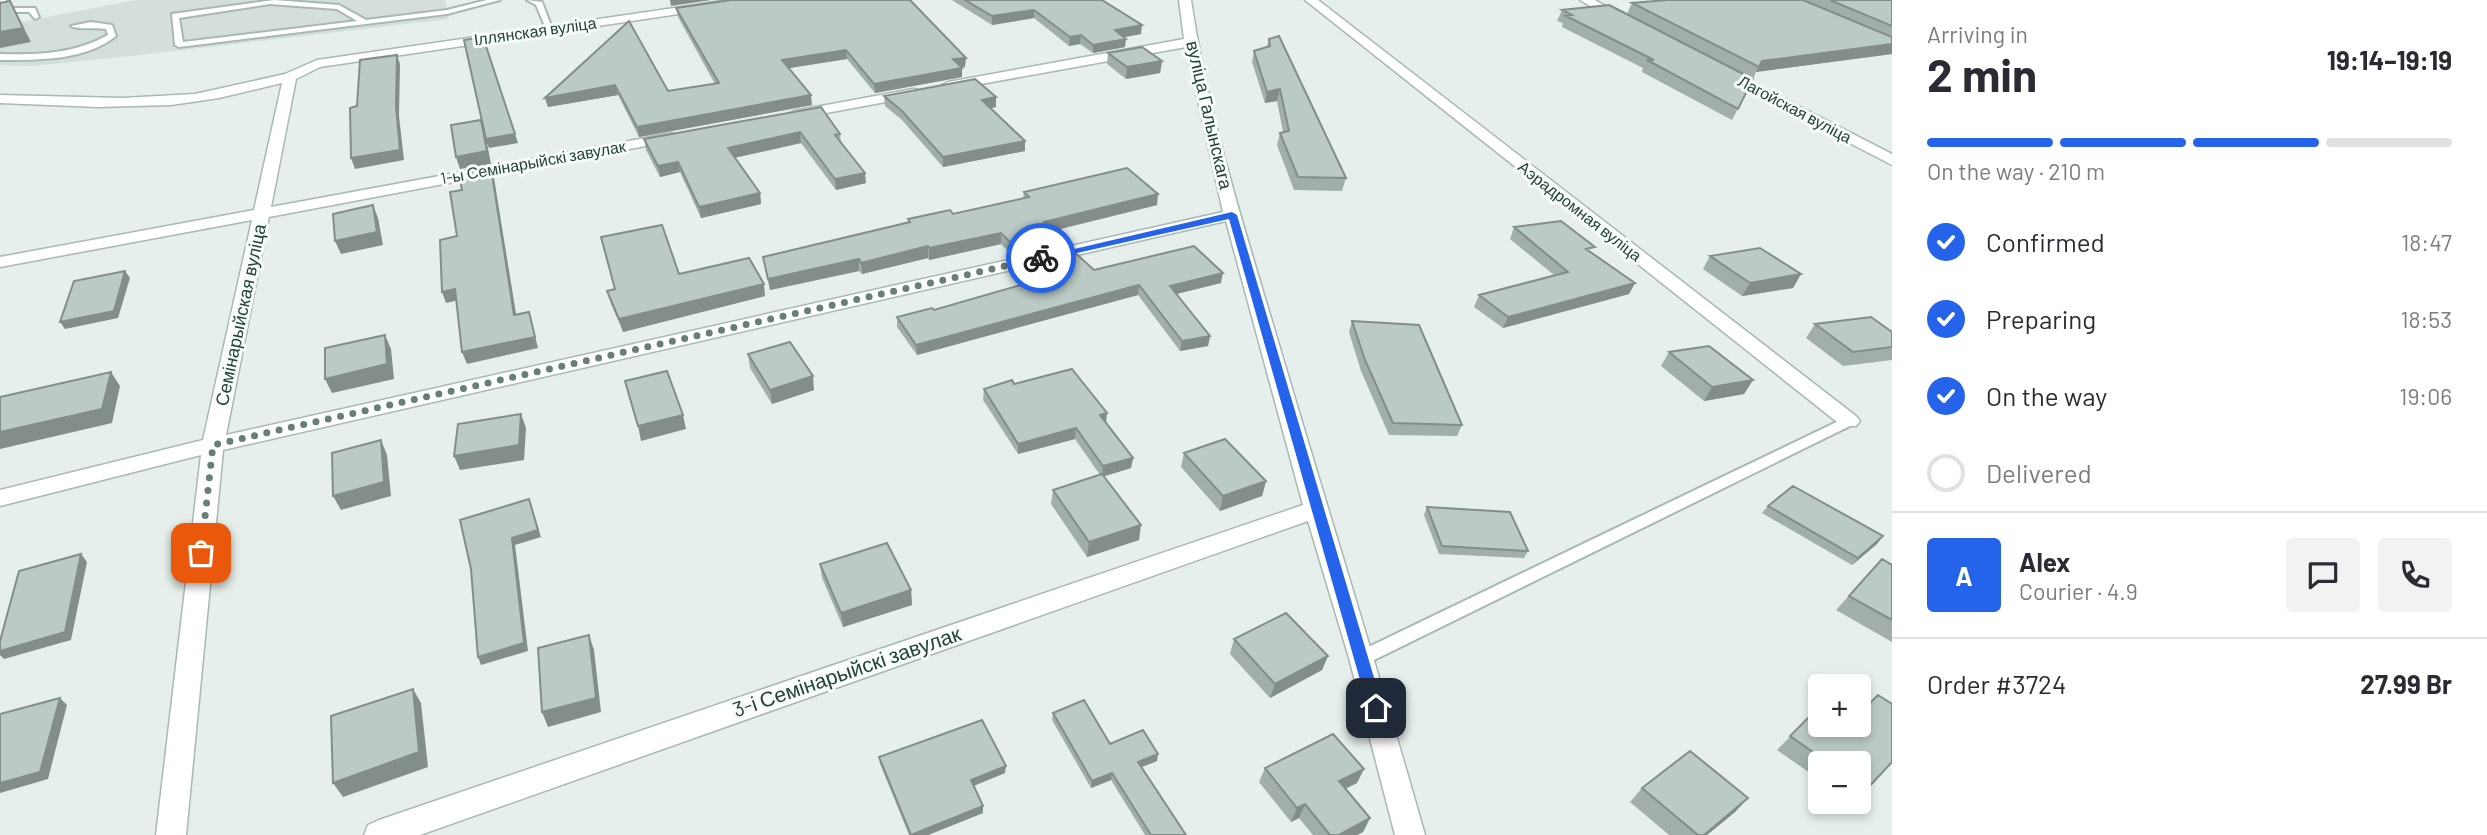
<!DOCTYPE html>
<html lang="en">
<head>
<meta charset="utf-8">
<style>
	:root { --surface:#fff; --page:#f2f2f3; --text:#2b2b33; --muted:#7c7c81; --line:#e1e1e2; --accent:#2563eb }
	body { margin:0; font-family:Barlow,sans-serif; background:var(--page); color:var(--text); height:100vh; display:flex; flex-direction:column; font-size:26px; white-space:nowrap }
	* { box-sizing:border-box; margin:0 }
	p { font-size:23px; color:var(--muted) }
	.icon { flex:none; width:38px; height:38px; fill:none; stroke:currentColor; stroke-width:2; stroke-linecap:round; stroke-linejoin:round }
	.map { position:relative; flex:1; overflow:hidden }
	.panel { display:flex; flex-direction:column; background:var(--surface); width:595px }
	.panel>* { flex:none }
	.tools { position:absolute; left:1808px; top:674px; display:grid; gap:14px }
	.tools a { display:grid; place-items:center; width:63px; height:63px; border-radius:7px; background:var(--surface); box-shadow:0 4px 10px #0003; font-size:35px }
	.pin { position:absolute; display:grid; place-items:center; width:60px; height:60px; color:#fff; margin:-30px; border-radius:14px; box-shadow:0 4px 10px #0006 }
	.courier { position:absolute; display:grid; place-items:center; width:70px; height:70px; margin:-35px; border:5px solid #2563eb; border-radius:50%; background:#fff; color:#222; box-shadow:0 2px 9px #0007 }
	.headline em { font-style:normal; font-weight:700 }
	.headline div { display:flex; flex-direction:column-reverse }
	.headline { display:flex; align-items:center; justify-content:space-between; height:119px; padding:0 35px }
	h1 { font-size:46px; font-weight:700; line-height:52px }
	.bar { display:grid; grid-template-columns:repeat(4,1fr); gap:10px 7px; align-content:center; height:84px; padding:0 35px }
	.bar i { height:9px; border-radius:5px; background:var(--line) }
	.bar .current { background:var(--accent) }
	.bar p { grid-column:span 4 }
	.line { display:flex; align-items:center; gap:18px; padding:0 35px; border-top:2px solid var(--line) }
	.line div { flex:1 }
	.round { display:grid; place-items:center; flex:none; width:74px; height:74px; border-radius:7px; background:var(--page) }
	ol { padding:0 35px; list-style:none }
	li { display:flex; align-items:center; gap:21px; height:77px }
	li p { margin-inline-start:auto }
	li .icon { padding:7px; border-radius:50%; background:var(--accent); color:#fff; stroke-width:4 }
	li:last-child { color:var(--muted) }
	li i { width:38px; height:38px; border:4px solid var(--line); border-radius:50% }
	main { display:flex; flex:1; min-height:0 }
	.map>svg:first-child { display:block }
</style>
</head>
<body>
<main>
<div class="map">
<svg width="1892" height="835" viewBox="0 0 1892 835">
	<rect width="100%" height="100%" fill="#e6efeb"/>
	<!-- built -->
	<path fill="#d4dfda" d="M136,0H445L449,19L140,55L32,66L0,65V26Z"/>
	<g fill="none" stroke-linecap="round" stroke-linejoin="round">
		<defs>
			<path id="lane" d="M0,0H6L12,8H35L39,17L35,19L29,12H7Z
				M274,0L339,5L366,20L447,10L487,0H500L447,14L179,47L175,45L172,14ZM270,4L337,9L357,21L183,42L179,18Z
				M527,0L542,2L553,31H547L536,5Z
				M91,22L112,25L116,36C85,61 38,60 0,60V54C38,55 74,54 108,35L106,29C96,27 77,30 71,26Z
				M1849,416L1854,418L1856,421L1854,424L1368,663L1362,665L1356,663L1353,658L1356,653Z"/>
			<path id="street" d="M729,0H759L753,3L320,67L296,79L271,207L672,133L679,137L672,141L269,217L226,435L1223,212L1186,47L948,90L941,86L948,82L1184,39L1179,0H1191C1208,115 1244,227 1277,338C1326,504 1378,669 1425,835H1395L1349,658L1308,521L420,835H364L368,825L379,820L1303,505L1226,221L223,450L186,835H156L201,455L0,506V490L203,440L252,220L0,267V257L254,210L282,83L219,98L171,105L98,107L0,103V95L122,98L195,94L285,74L317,60Z
				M1305,0H1318L1856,416L1860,421L1856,426H1842Z
				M1580,0H1595L1629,20L1619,23Z
				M1726,69L1892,154V165L1721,76L1719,73Z
				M913,89L918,90V96L794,119L787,115L794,111Z"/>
		</defs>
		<!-- lane casing -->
		<use href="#lane" stroke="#a8b8b2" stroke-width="4"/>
		<!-- street casing -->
		<use href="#street" stroke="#a8b8b2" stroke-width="3"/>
		<!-- lane -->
		<use href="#lane" fill="#fff" fill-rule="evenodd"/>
		<!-- street -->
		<use href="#street" fill="#fff" fill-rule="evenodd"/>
	</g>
	<!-- wall -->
	<path fill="#a1aea9" d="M952,0H1102L1141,34L1124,37L1125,47L1093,53L1080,44L1069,46L1034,18L992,25Z
		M1667,0H1892V54L1756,72L1753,79L1627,14L1632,3Z
		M676,8L965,67H962V77L875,93L847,59L789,68L812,105L639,137L618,95L548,107L545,98L629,21L668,91L715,84L678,17Z
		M1562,10L1753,79L1732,120L1642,72L1643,68L1562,27L1563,23L1557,21Z
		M1269,39L1346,178L1342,191L1294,190L1277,145L1280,133L1283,132L1277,101L1265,103L1252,62L1254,51L1267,47Z
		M1108,53L1162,61L1160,73L1126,79L1107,64Z
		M884,96L996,107L991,108L1025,141V151L943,167L902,120L885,106Z
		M821,107L840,134L841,142L866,183L836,190L801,143L734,158L760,193L761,204L701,218L680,172L660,177L646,150L644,139Z
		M1024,192L1157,205L1053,231L1058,235L1057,246L1013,256L1001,244L929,260L928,258L862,274L859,271L770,290L763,257L908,222V219L953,214L1023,198Z
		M1514,227L1592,253L1635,283L1629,294L1503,328L1474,307L1479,295L1554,275L1510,239Z
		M1710,256L1801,274L1793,288L1742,296L1703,269Z
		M1026,260L1094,270L1221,283L1176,294L1210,336L1208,346L1180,351L1138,295L917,355L897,327V317L934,310L1036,281L1026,269Z
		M679,274L765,296L623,332L611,304L607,291Z
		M1352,321L1462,425L1457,436L1389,435L1361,371L1349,332Z
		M1815,324L1892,332V360L1843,366L1806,338Z
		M1669,352L1753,380L1744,394L1704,401L1661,366Z
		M748,354L814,390L772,404L750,368Z
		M1014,384L1106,422L1133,458L1131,468L1104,476L1139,540L1087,557L1051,504L1053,490L1100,475L1075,439L1018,454L983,400L984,389Z
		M1184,453L1266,481L1262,496L1220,511L1181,467Z
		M1768,506L1877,544L1852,565L1762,513Z
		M1427,507L1528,551L1524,558L1439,554L1424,515Z
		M1882,559L1892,565V642L1836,610Z
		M820,564L911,590L912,605L843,627L822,578Z
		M1234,639L1328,656L1322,670L1270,698L1230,654Z
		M1878,695L1892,704V762L1858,796V763H1820V780L1777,750L1819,707L1820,708V724H1844L1847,726L1849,724H1858V715Z
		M1053,713L1110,744L1157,761L1141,767L1186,835H1145L1111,780L1091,788L1052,720Z
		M879,757L1005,773L974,786L983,813L928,835H909L880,764Z
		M1265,768L1357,783L1345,789L1370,818L1363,832L1357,835H1313L1299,818L1291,822L1259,782Z
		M1642,788L1748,798L1735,812L1707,835H1669L1630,802Z"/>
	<!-- shaded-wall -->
	<path fill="#838d89" d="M670,0H711L671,6Z
		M10,1L31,42L0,48V32Z
		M1034,10V18L992,25V16Z
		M1142,25L1141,34L1114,39L1115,30Z
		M1081,35L1080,44L1069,46L1070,37Z
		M1126,39L1125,47L1093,53V45Z
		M1892,44V54L1756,72L1762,61Z
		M846,50L847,59L783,69L782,60Z
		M397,55L400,64L399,116L404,160L355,169L351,158Z
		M966,58L965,67L953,69V59Z
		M1162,61L1160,73L1126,79L1127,67Z
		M962,68V77L875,93L874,84Z
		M615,85L618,95L548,107L545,98Z
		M1280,89L1277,101L1265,103L1267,92Z
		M811,95L812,105L639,137L637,127Z
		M996,97V107L982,110V100Z
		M481,120L515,134L518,143L489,148L487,143L491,164L460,169L456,157Z
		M800,132L801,143L729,159L728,148Z
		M1025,141V151L943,167V157Z
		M678,162L680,172L660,177L658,166Z
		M491,168L494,178L518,326L514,315Z
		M865,173L866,183L836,190L835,179Z
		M760,193L761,204L701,218L699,207Z
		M1158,194L1157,205L1043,233L1044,222Z
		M373,205L378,218L383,245L341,254L335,241Z
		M1001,233V244L929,260V248Z
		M1058,235L1057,246L1013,256V245Z
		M928,246V258L862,274L861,263Z
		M859,259V271L770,290L768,279Z
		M125,271L130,278L118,318L65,329L60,322Z
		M1223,273L1221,283L1168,296L1170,286Z
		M1801,274L1793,288L1742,296L1750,283Z
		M1635,283L1629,294L1503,328L1508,317Z
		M764,284L765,296L623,332L619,319Z
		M1139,285L1138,295L917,355L916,345Z
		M455,289L459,300L446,303L442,292Z
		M529,312L538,348L467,364L462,352Z
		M385,335L391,349L394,379L332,393L325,379Z
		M1210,336L1208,346L1180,351L1182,341Z
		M111,372L120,386L112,423L0,449V432Z
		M813,376L814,390L772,404L770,390Z
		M1753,380L1744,394L1704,401L1712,387Z
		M1107,413L1106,424L1100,415Z
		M521,414L526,428L524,460L460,470L454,456Z
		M683,415L686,429L641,441L638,426Z
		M1076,428L1075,439L1018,454V444Z
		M381,440L387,455L391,496L341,510L333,496Z
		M1133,458L1131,468L1102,477L1103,466Z
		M1266,481L1262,496L1220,511L1223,496Z
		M529,499L541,537L515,545L528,651L481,665L478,657L512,538Z
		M1141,525L1139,540L1087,557L1089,542Z
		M1883,536L1877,544L1852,565L1858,558Z
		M81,554L87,562L71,640L4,659L0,655V651Z
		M911,590L912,605L843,627L841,613Z
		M589,635L594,650L601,712L548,727L542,712Z
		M1328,656L1322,670L1270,698L1275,684Z
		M413,689L421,703L428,767L343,797L333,783Z
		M60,698L67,705L48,779L0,793V783Z
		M1158,754L1157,761L1137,769L1138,762Z
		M1006,766L1005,773L970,787L971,780Z
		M1364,769L1357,783L1332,795L1339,781Z
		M1112,773L1111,780L1091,788L1092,781Z
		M1748,798L1735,812L1707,835H1704Z
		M1305,804L1299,818L1291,822L1297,808Z
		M983,806V813L928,835H911Z
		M1370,818L1363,832L1357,835H1339Z"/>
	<!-- building -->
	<path fill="#bbcac4" stroke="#838d89" stroke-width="2" d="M731,0H910L966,58L953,59L962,68L874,84L846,50L782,60L811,95L637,127L615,85L545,98L629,21L668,91L719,83L676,8Z
		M965,0H1102L1142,25L1115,30L1126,39L1093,45L1081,35L1070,37L1034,10L992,16Z
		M1667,0H1803L1892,37V44L1762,61L1759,67L1632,3Z
		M1830,0H1892V26Z
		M10,1L23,28L0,32V3Z
		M1609,5L1753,79L1738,109L1647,60H1654L1566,16L1572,15L1562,10Z
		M1279,36L1346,178L1298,177L1280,133L1289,131L1280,89L1267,92L1254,51L1270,46L1269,39Z
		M483,37L515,134L486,139L464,40Z
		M1142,47L1162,61L1127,67L1108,53Z
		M397,55L396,107L400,150L351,158L350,108L357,106L360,60Z
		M975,79L996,97L982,100L1025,141L943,157L901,110L884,96Z
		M821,107L840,134L835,135L865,173L835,179L800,132L728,148L760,193L699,207L678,162L658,166L644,139Z
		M481,120L487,151L456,157L451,125Z
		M491,168L514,315L529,312L535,337L462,352L455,289L442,292L440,240L457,236L450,192L462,190L459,174Z
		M1127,168L1158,194L1044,222L1058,235L1013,245L1001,233L929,248L928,246L861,263L859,259L768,279L763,257L910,222L908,219L950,210L953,214L1029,197L1024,192Z
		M373,205L377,232L335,241L333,214Z
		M1561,221L1595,247L1586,249L1635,283L1508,317L1479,295L1568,272L1514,227Z
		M662,225L679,274L749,258L764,284L619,319L607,291L615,289L601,237Z
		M1194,246L1223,273L1170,286L1210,336L1182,341L1139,285L916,345L897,317L932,308L934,310L1045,278L1026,260L1071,249L1094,270Z
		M1760,248L1801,274L1750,283L1710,256Z
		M125,271L114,311L60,322L74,281Z
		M1871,317L1892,332V347L1853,352L1815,324Z
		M1352,321L1419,325L1462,425L1393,423L1365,360Z
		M385,335L387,364L325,379V348Z
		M790,342L813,376L770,390L748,354Z
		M1709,346L1753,380L1712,387L1669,352Z
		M1072,369L1107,413L1100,415L1133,458L1103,466L1076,428L1018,444L984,389L1012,380L1014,384Z
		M667,371L683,415L638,426L625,381Z
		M111,372L102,409L0,432V397Z
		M521,414L519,445L454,456L458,424Z
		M1225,439L1266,481L1223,496L1184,453Z
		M381,440L384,482L333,496L332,453Z
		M1102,474L1141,525L1089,542L1053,490Z
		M1793,486L1883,536L1858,558L1768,506Z
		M529,499L538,530L512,538L524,643L478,657L471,569L460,520Z
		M1427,507L1510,512L1528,551L1442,546Z
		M887,543L911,590L841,613L820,564Z
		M81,554L65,632L0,651V641L19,571Z
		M1882,559L1892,565V620L1849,596Z
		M1286,613L1328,656L1275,684L1234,639Z
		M589,635L596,698L542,712L538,648Z
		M413,689L419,752L333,783L331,716Z
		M1878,695L1892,704V762L1867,789L1858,783V763H1829L1790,736L1819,707L1820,708V724H1844L1847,726L1849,724H1858V715Z
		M60,698L40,772L0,783V714Z
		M1084,700L1110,744L1143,730L1158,754L1138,762L1186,835H1151L1112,773L1092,781L1053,713Z
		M982,720L1006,766L971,780L983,806L911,835L879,757Z
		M1333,734L1364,769L1339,781L1370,818L1339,835H1330L1305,804L1297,808L1265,768Z
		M1690,751L1748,798L1704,835H1698L1642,788Z"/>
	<!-- route -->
	<path fill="#2563eb" d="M1232,212L1237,215L1383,708L1376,715L1368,708L1229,219L1041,261L1036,258Z"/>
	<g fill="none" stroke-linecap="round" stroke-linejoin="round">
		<!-- done -->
		<path stroke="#687f78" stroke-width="7" stroke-dasharray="0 12.6" d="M201,553L213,445L1041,258"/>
	</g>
	<g text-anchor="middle" stroke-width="6" stroke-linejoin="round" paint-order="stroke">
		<!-- far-street labels -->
		<g font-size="16" fill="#24423a" stroke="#f7fbf9">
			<text transform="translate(535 31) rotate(-8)" y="6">Іллянская вуліца</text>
			<text transform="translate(1795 109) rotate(28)" y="6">Лагойская вуліца</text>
			<text transform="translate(533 162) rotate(-10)" y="6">1-ы Семінарыйскі завулак</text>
			<text transform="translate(1580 211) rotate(38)" y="6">Аэрадромная вуліца</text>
		</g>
		<!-- street labels -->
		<g font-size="18" fill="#24423a" stroke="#f7fbf9">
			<text transform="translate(1209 115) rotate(77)" y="6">вуліца Галынскага</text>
			<text transform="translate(241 315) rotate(-78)" y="6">Семінарыйская вуліца</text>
		</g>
		<!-- near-street labels -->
		<g font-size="21" fill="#24423a" stroke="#f7fbf9">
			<text transform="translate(847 672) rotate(-19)" y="7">3-і Семінарыйскі завулак</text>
		</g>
	</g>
</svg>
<div class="tools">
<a>+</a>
<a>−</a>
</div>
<div class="pin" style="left:201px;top:553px;background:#ea580c"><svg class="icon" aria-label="bag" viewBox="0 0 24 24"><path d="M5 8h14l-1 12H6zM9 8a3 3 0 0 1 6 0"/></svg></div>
<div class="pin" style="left:1376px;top:708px;background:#1f2937"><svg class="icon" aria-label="home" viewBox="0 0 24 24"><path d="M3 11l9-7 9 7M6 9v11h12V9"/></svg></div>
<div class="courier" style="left:1041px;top:258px"><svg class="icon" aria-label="bike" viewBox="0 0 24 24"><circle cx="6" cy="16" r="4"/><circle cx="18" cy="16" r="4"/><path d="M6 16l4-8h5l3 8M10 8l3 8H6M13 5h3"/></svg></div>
</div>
<section class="panel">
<div class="headline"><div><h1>2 min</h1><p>Arriving in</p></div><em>19:14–19:19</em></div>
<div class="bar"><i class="current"></i><i class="current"></i><i class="current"></i><i></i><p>On the way · 210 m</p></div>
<ol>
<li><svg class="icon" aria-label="check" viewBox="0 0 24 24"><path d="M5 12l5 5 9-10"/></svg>Confirmed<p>18:47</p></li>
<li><svg class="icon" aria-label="check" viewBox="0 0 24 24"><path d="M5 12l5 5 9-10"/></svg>Preparing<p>18:53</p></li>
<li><svg class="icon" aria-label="check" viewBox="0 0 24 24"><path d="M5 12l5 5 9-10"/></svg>On the way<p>19:06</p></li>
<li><i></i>Delivered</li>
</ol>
<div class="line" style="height:126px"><b class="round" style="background:var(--accent);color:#fff">A</b><div><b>Alex</b><p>Courier · 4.9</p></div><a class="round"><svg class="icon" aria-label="chat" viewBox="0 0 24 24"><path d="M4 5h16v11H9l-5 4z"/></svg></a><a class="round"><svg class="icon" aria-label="phone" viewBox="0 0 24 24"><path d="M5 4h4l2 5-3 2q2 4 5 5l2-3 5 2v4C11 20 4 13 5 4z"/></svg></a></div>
<div class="line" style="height:91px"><div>Order #3724</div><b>27.99 Br</b></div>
</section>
</main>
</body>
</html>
